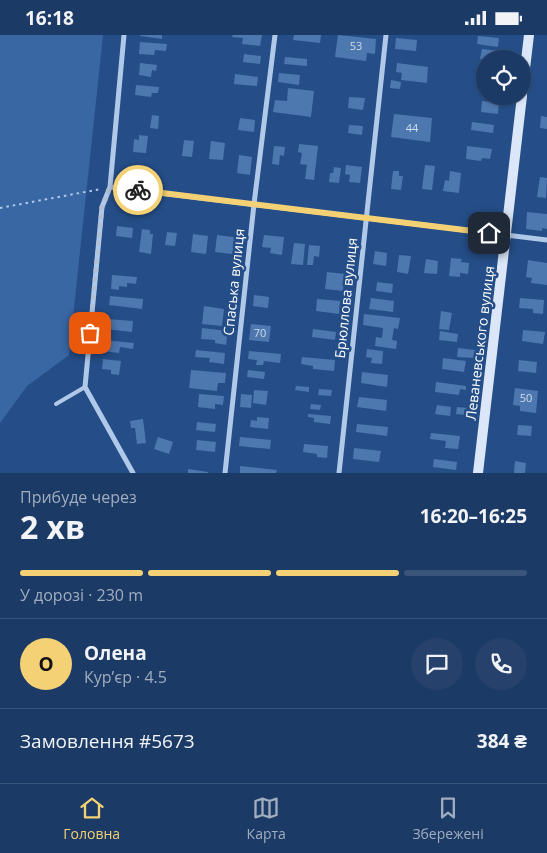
<!DOCTYPE html>
<html lang="uk">
<head>
<meta charset="utf-8">
<style>
	:root { --surface:#1c3a66; --page:#25416c; --text:#f1f3f6; --muted:#a0adbf; --line:#3a547a; --accent:#f3d174 }
	body { margin:0; font-family:"Open Sans",sans-serif; background:var(--page); color:var(--text); height:100vh; display:flex; flex-direction:column; font-size:19px; white-space:nowrap }
	* { box-sizing:border-box; margin:0 }
	p { font-size:16px; color:var(--muted) }
	.icon { flex:none; width:28px; height:28px; fill:none; stroke:currentColor; stroke-width:2; stroke-linecap:round; stroke-linejoin:round }
	.map { position:relative; height:438px; overflow:hidden }
	.panel { display:flex; flex-direction:column; background:var(--surface); flex:1 }
	.panel>* { flex:none }
	.buttons { position:absolute; left:476px; top:15px; display:grid; gap:10px }
	.buttons a { display:grid; place-items:center; width:55px; height:55px; border-radius:50%; background:var(--surface); box-shadow:0 1px 4px #0004,0 0 0 1px var(--line); font-size:25px }
	.pin { position:absolute; display:grid; place-items:center; width:42px; height:42px; color:#fff; margin:-21px; border-radius:10px; box-shadow:0 2px 8px #0006 }
	.courier { position:absolute; display:grid; place-items:center; width:50px; height:50px; margin:-25px; border:4px solid #f3d174; border-radius:50%; background:#fff; color:#222; box-shadow:0 1px 6px #0007 }
	.summary em { font-style:normal; font-weight:700 }
	.summary div { display:flex; flex-direction:column-reverse }
	.summary { display:flex; align-items:center; justify-content:space-between; height:85px; padding:0 20px }
	h1 { font-size:32px; font-weight:700; line-height:38px }
	.bar { display:grid; grid-template-columns:repeat(4,1fr); gap:8px 5px; align-content:center; height:60px; padding:0 20px }
	.bar i { height:6px; border-radius:4px; background:var(--line) }
	.bar .selected { background:var(--accent) }
	.bar p { grid-column:span 4 }
	.line { display:flex; align-items:center; gap:12px; padding:0 20px; border-top:1px solid var(--line) }
	.line div { flex:1 }
	.round { display:grid; place-items:center; flex:none; width:52px; height:52px; border-radius:26px; background:var(--page) }
	.status { display:flex; justify-content:space-between; align-items:center; height:35px; padding:0 25px; background:var(--surface); direction:ltr }
	.status svg { height:14px; fill:currentColor }
	.menu { display:flex; justify-content:space-around; align-items:center; height:70px; border-top:1px solid var(--line); background:var(--surface); font-size:14px; color:var(--muted) }
	.menu a { display:grid; justify-items:center; gap:2px }
	.menu .selected { color:var(--accent) }
	.map>svg:first-child { display:block }
</style>
</head>
<body>
<div class="status"><b>16:18</b><svg viewBox="0 0 49 12"><path d="M0 12V9h3v3zM5 12V6h3v6zM10 12V3h3v9zM15 12V0h3v12zM26 1h20v11H26zM47 4h2v5h-2z"/></svg></div>
<div class="map">
<svg width="547" height="438" viewBox="0 0 547 438">
	<rect width="100%" height="100%" fill="#254e88"/>
	<!-- green -->
	<path fill="#3967a4" d="M0,0H103L69,320L27,351L0,388Z"/>
	<!-- building -->
	<path fill="#4d77af" d="M140,0H162V4L140,1Z
		M233,0H262L260,11L242,9L243,3L232,2Z
		M294,0H321L320,8L293,5Z
		M338,0L376,4L375,19L367,18L366,26L335,22Z
		M478,1L499,3L498,12L477,9Z
		M396,3L417,5L416,16L395,14Z
		M140,7L167,9L166,16L155,15L154,20L139,19Z
		M482,14L500,16L499,24H480Z
		M244,19L261,21L260,29L243,27Z
		M285,22L307,24V31L284,29Z
		M140,28L157,30L156,36L152,35L151,42L139,40Z
		M397,28L428,32L427,48L401,45L402,38L396,37Z
		M279,38L300,40L299,50L278,47Z
		M235,39L258,42L257,51L234,49Z
		M391,45L401,47L400,54L390,53Z
		M136,50L159,52L158,58H152L151,62L135,60Z
		M288,53L314,56L311,82L273,77L275,65L287,66Z
		M349,62L365,63L363,75L348,73Z
		M482,66L499,68L498,79L481,77Z
		M394,79L432,83L430,107L391,102Z
		M152,80L159,81L158,94L150,93Z
		M541,81L547,82V94L540,93Z
		M240,83L255,85L254,97L238,95Z
		M472,87L494,90L493,98L471,95Z
		M349,90L363,91L362,100L348,98Z
		M139,100L148,101L146,118L133,117L134,104L139,105Z
		M184,105L194,106L192,122L182,121Z
		M211,106L225,108L223,125L209,124Z
		M299,109L318,111L314,145L305,144L307,130L300,129L302,118L298,117Z
		M274,111L285,112L284,121L280,120L279,130L272,129Z
		M467,111L492,114L490,124L482,123L481,126L466,124Z
		M239,120L252,122L250,140L237,138Z
		M346,130L362,132L360,148L349,147L350,140L345,139Z
		M425,130L435,131L432,155L422,154Z
		M334,132L341,133L339,148L329,147L330,138H333Z
		M393,136H399V141H403L401,155L391,154Z
		M450,136L461,138L459,158L443,156L445,145L449,146Z
		M540,142L547,143L546,163L537,162Z
		M527,177L547,179V194L542,193V196L526,194Z
		M117,191L133,193L132,203L116,201Z
		M142,194L150,195V199H153L151,219L139,217Z
		M167,197L177,198L175,211L165,210Z
		M193,199L208,201L206,219L191,217Z
		M217,200L241,203L240,220L215,217Z
		M264,200L284,202L282,220L270,218L271,213L262,212Z
		M294,208L305,209L303,230L291,229Z
		M309,210L320,211L319,222L314,221L313,230H307Z
		M375,216L387,218L386,231L373,229Z
		M399,220L411,221L408,239L397,237Z
		M451,223L462,224L461,227L469,228L468,239L460,238V242L449,241Z
		M426,224L438,226L437,239L424,238Z
		M528,225L547,228V250L531,248L532,243L526,242Z
		M327,237L345,239L343,256L325,254Z
		M112,240L137,242L136,249L127,248V252L119,251V255L111,254Z
		M377,247L393,249L392,258L376,256Z
		M254,260L269,262L268,273L253,271Z
		M110,261L143,264L142,274L109,270Z
		M371,263L394,266L393,277L369,274Z
		M520,263L544,265L543,279L533,278V274L519,273Z
		M317,264L340,266L339,279L316,276Z
		M204,271L224,274L222,291L202,289Z
		M441,276L452,278L449,295L439,294Z
		M364,279L400,283L398,294L394,293L392,305L397,306L396,314L375,311L376,302L382,303L383,293L363,290Z
		M107,284L133,286L132,297L106,294Z
		M251,289L271,291L269,307L249,305Z
		M202,293L228,296L226,310L215,308V305L201,304Z
		M313,294L336,297L335,305L312,302Z
		M523,295L545,297L543,309L522,306Z
		M440,296L458,299L457,307L439,305Z
		M104,305L134,308L133,314L120,312L119,318L103,316Z
		M458,313L475,315L474,323L457,322Z
		M367,314L383,316L382,329L371,328L372,323L366,322Z
		M196,315L225,318L224,329L209,327L210,323L195,322Z
		M249,316L281,319L280,328L264,326L263,330H256L257,325L248,324Z
		M302,322L335,325L334,336L313,334V331L301,329Z
		M443,323L466,326L464,337L442,334Z
		M103,324L121,326L119,340L111,339V335L102,334Z
		M519,325L537,327L536,338L518,336Z
		M191,335L226,338L225,348H218L217,356L189,353Z
		M248,335L265,337L264,344L247,342Z
		M362,337L388,340L387,352L361,348Z
		M436,347L466,351V355L460,354L459,360L435,357Z
		M296,351L309,352V357L295,355Z
		M515,353L538,356L536,378L520,376V371L513,370Z
		M319,354L332,355L331,361L318,360Z
		M254,355L268,356L266,370L253,368Z
		M199,359L224,361L223,370L215,369V374L198,372Z
		M241,359L252,360L251,373L240,372Z
		M359,362L387,365L386,376L357,372Z
		M311,369L321,370L320,375L310,374Z
		M437,370L451,372L450,381L435,379Z
		M457,372L467,373L466,380L456,379Z
		M308,379L331,381L330,389L314,387V383L308,382Z
		M257,382L269,383L268,394L250,392L251,385L257,386Z
		M143,384L146,408L137,409L135,393H131L130,386Z
		M197,387L216,389L215,397L196,395Z
		M357,389L388,392L387,401L356,397Z
		M518,390L532,391L531,401L517,400Z
		M431,398L460,401L458,414L445,413L446,406L430,404Z
		M158,402L173,407L169,419L154,414Z
		M240,402L271,405L270,414L239,411Z
		M197,405L216,407L215,417L196,415Z
		M304,409L328,411L327,423L317,422V419L303,417Z
		M354,413L381,416L379,427L353,424Z
		M434,424L457,427L456,435L433,432Z
		M515,426L526,428L525,438H514Z
		M240,431L277,435L276,438H240Z
		M188,434L208,437V438H188Z"/>
	<g fill="none" stroke-linecap="round" stroke-linejoin="round">
		<!-- path -->
		<path stroke="#b0c9e9" stroke-width="2" stroke-dasharray="2.5 4" stroke-linecap="butt" d="M0,173L101,154"/>
		<!-- lane -->
		<path stroke="#b0c9e9" stroke-width="4" d="M56,369L85,352"/>
		<!-- street -->
		<path stroke="#b0c9e9" stroke-width="5" d="M124,0L110,152L102,172L85,352L133,438
			M110,152L547,205
			M225,438L254,169L275,0
			M339,438L386,0"/>
		<!-- secondary -->
		<path stroke="#dbe7f8" stroke-width="10" d="M522,59L529,0
			M478,438L522,61"/>
	</g>
	<g fill="none" stroke-linecap="round" stroke-linejoin="round">
		<!-- done -->
		<path stroke="#b3c1d5" stroke-width="5" stroke-dasharray="0 9" d="M90,298L102,172L110,152L138,155"/>
		<!-- route -->
		<path stroke="#f3d174" stroke-width="6" d="M138,155L489,198"/>
	</g>
	<g text-anchor="middle" stroke-width="5" stroke-linejoin="round" paint-order="stroke">
		<!-- number labels -->
		<g font-size="11" fill="#d2ddeb">
			<text x="356" y="15">53</text>
			<text x="412" y="97">44</text>
			<text x="260" y="302">70</text>
			<text x="526" y="367">50</text>
		</g>
		<!-- street labels -->
		<g font-size="14" fill="#fff" stroke="#254e88">
			<text transform="translate(234 247) rotate(-84)" y="5">Спаська вулиця</text>
			<text transform="translate(346 263) rotate(-84)" y="5">Брюллова вулиця</text>
			<text transform="translate(480 308) rotate(-83)" y="5">Леваневського вулиця</text>
		</g>
	</g>
</svg>
<div class="buttons">
<a><svg class="icon" aria-label="locate" viewBox="0 0 24 24"><circle cx="12" cy="12" r="6"/><path d="M12 2v4M12 18v4M2 12h4M18 12h4"/></svg></a>
</div>
<div class="pin" style="left:90px;top:298px;background:#ea580c"><svg class="icon" aria-label="bag" viewBox="0 0 24 24"><path d="M5 8h14l-1 12H6zM9 8a3 3 0 0 1 6 0"/></svg></div>
<div class="pin" style="left:489px;top:198px;background:#1f2937"><svg class="icon" aria-label="home" viewBox="0 0 24 24"><path d="M3 11l9-7 9 7M6 9v11h12V9"/></svg></div>
<div class="courier" style="left:138px;top:155px"><svg class="icon" aria-label="bike" viewBox="0 0 24 24"><circle cx="6" cy="16" r="4"/><circle cx="18" cy="16" r="4"/><path d="M6 16l4-8h5l3 8M10 8l3 8H6M13 5h3"/></svg></div>
</div>
<section class="panel">
<div class="summary"><div><h1>2 хв</h1><p>Прибуде через</p></div><em>16:20–16:25</em></div>
<div class="bar"><i class="selected"></i><i class="selected"></i><i class="selected"></i><i></i><p>У дорозі · 230 m</p></div>
<div class="line" style="height:90px"><b class="round" style="background:var(--accent);color:#111">О</b><div><b>Олена</b><p>Кур’єр · 4.5</p></div><a class="round"><svg class="icon" aria-label="chat" viewBox="0 0 24 24"><path d="M4 5h16v11H9l-5 4z"/></svg></a><a class="round"><svg class="icon" aria-label="phone" viewBox="0 0 24 24"><path d="M5 4h4l2 5-3 2q2 4 5 5l2-3 5 2v4C11 20 4 13 5 4z"/></svg></a></div>
<div class="line" style="height:65px"><div>Замовлення #5673</div><b>384 ₴</b></div>
</section>
<nav class="menu">
<a class="selected"><svg class="icon" aria-label="home" viewBox="0 0 24 24"><path d="M3 11l9-7 9 7M6 9v11h12V9"/></svg>Головна</a>
<a><svg class="icon" aria-label="map" viewBox="0 0 24 24"><path d="M3 6l6-2 6 2 6-2v14l-6 2-6-2-6 2zM9 4v14M15 6v14"/></svg>Карта</a>
<a><svg class="icon" aria-label="saved" viewBox="0 0 24 24"><path d="M7 4h10v16l-5-4-5 4z"/></svg>Збережені</a>
</nav>
</body>
</html>
